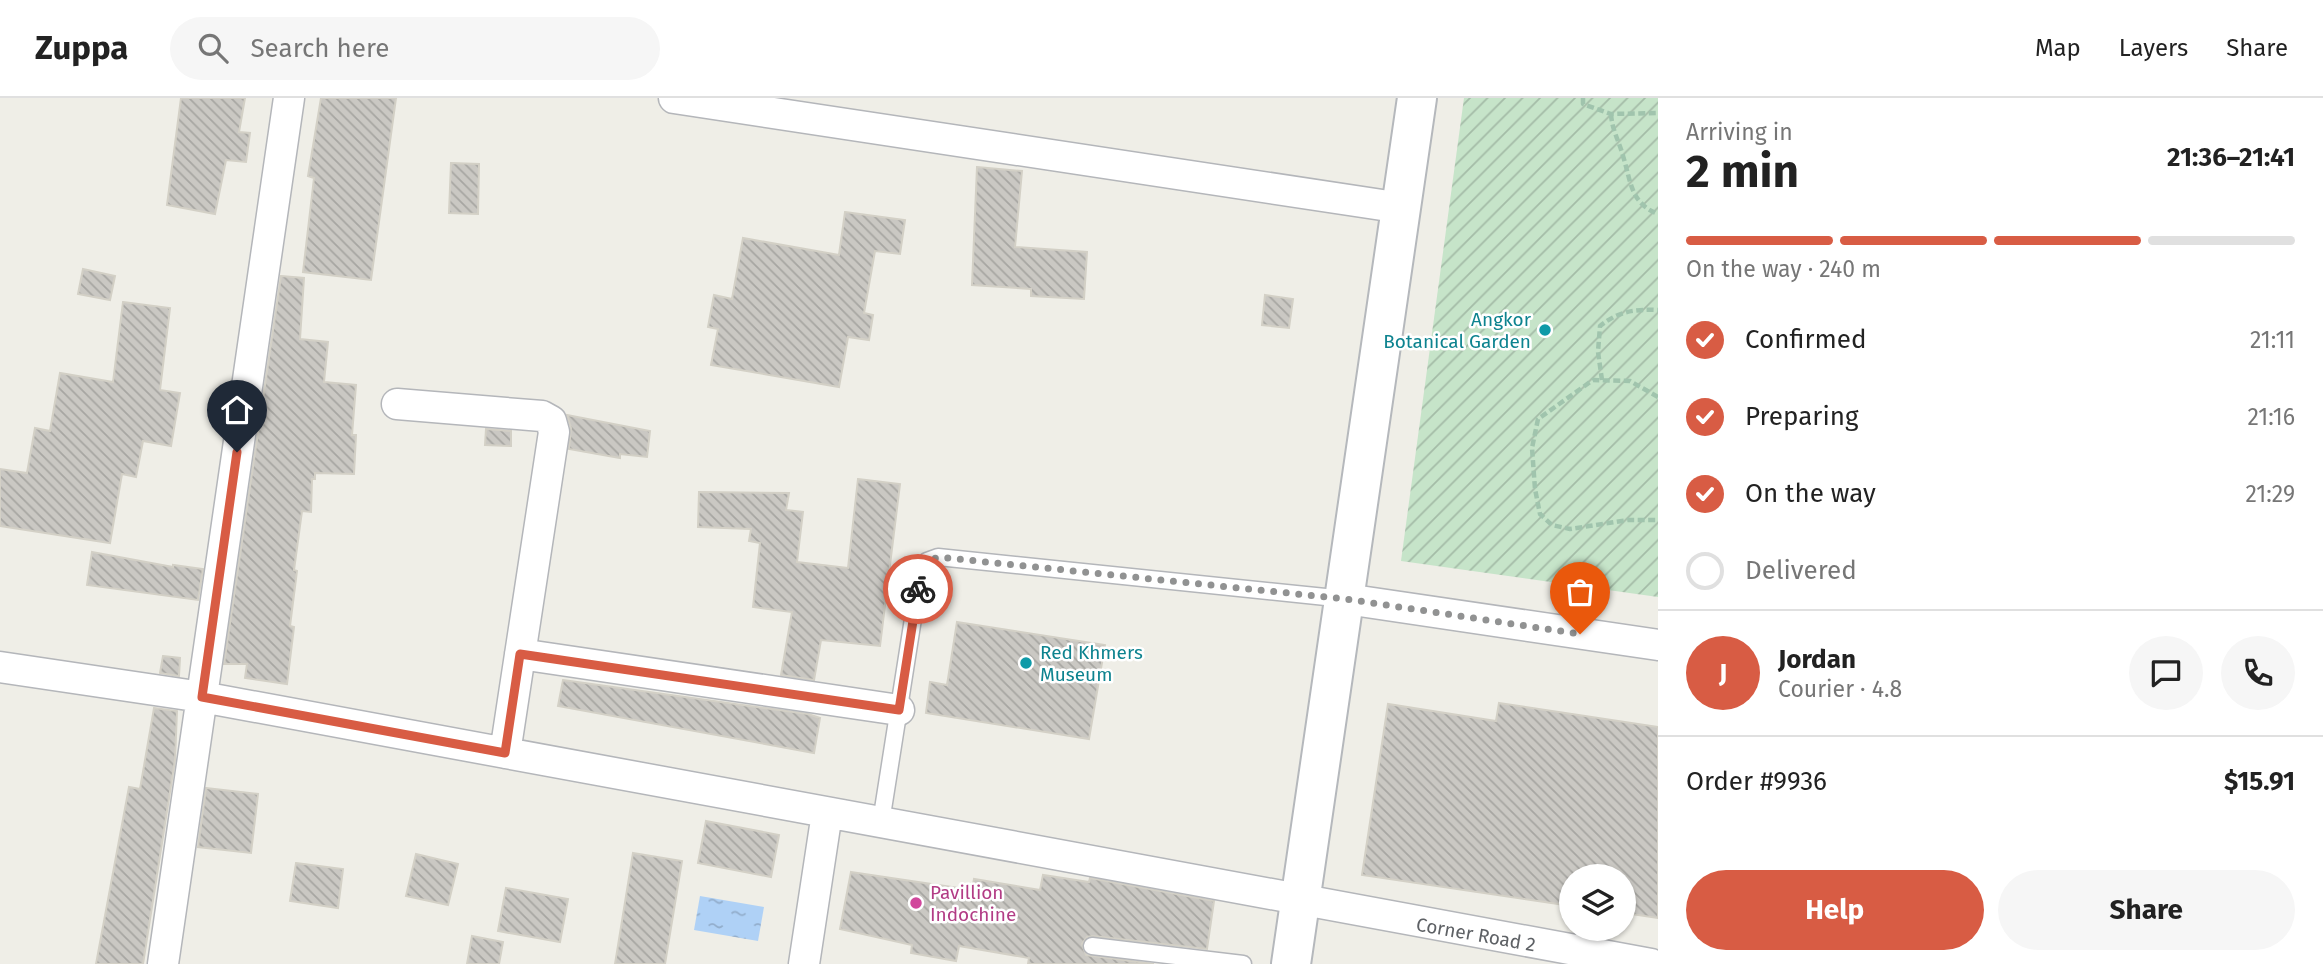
<!DOCTYPE html>
<html lang="en">
<head>
<meta charset="utf-8">
<style>
	:root { --surface:#fff; --page:#f6f6f6; --text:#222; --muted:#767676; --line:#e0e0e0; --accent:#d85c44 }
	body { margin:0; font-family:"Fira Sans",sans-serif; background:var(--page); color:var(--text); height:100vh; display:flex; flex-direction:column; font-size:26px; white-space:nowrap }
	* { box-sizing:border-box; margin:0 }
	p { font-size:23px; color:var(--muted) }
	.icon { flex:none; width:38px; height:38px; fill:none; stroke:currentColor; stroke-width:2; stroke-linecap:round; stroke-linejoin:round }
	.map { position:relative; flex:1; overflow:hidden }
	.side { display:flex; flex-direction:column; background:var(--surface); width:665px }
	.side>* { flex:none }
	.tools { position:absolute; left:1559px; top:766px; display:grid; gap:14px }
	.tools a { display:grid; place-items:center; width:77px; height:77px; border-radius:50%; background:var(--surface); box-shadow:0 2px 5px #0004; font-size:35px }
	.pin { position:absolute; display:grid; place-items:center; width:60px; height:60px; color:#fff; margin:-72px -30px; border-radius:50% 50% 50% 0; rotate:-45deg; box-shadow:0 0 7px #0007 }
	.pin .icon { rotate:45deg }
	.courier { position:absolute; display:grid; place-items:center; width:70px; height:70px; margin:-35px; border:5px solid #d85c44; border-radius:50%; background:#fff; color:#222; box-shadow:0 2px 9px #0007 }
	.summary em { font-style:normal; font-weight:700 }
	.summary div { display:flex; flex-direction:column-reverse }
	.summary { display:flex; align-items:center; justify-content:space-between; height:119px; padding:0 28px }
	h1 { font-size:46px; font-weight:700; line-height:52px }
	.bar { display:grid; grid-template-columns:repeat(4,1fr); gap:10px 7px; align-content:center; height:84px; padding:0 28px }
	.bar i { height:9px; border-radius:5px; background:var(--line) }
	.bar .selected { background:var(--accent) }
	.bar p { grid-column:span 4 }
	.line { display:flex; align-items:center; gap:18px; padding:0 28px; border-top:2px solid var(--line) }
	.line div { flex:1 }
	.round { display:grid; place-items:center; flex:none; width:74px; height:74px; border-radius:37px; background:var(--page) }
	ol { padding:0 28px; list-style:none }
	li { display:flex; align-items:center; gap:21px; height:77px }
	li p { margin-inline-start:auto }
	li .icon { padding:7px; border-radius:50%; background:var(--accent); color:#fff; stroke-width:4 }
	li:last-child { color:var(--muted) }
	li i { width:38px; height:38px; border:4px solid var(--line); border-radius:50% }
	.cta { display:flex; gap:14px; margin-top:auto; padding:14px 28px }
	.cta a { flex:1; height:80px; border-radius:42px; background:var(--accent); color:#fff; font-size:28px; font-weight:700; line-height:80px; text-align:center }
	.cta a+a { background:var(--page); color:var(--text) }
	header { display:flex; align-items:center; gap:42px; box-sizing:border-box; height:98px; padding:0 35px; background:var(--surface); border-bottom:2px solid var(--line) }
	header strong { font-size:33px }
	nav { display:flex; gap:38px; margin-inline-start:auto; font-size:24px }
	.search { width:490px; height:63px; background:var(--page); display:flex; align-items:center; gap:18px; box-sizing:border-box; padding:0 24px; border-radius:38px; color:var(--muted); font-size:26px }
	main { display:flex; flex:1; min-height:0 }
	.map>svg:first-child { display:block }
</style>
</head>
<body>
<header>
<strong>Zuppa</strong>
<div class="search"><svg class="icon" aria-label="search" viewBox="0 0 24 24"><circle cx="10" cy="10" r="6"/><path d="M15 15l6 6"/></svg>Search here</div>
<nav><a>Map</a><a>Layers</a><a>Share</a></nav>
</header>
<main>
<div class="map">
<svg width="1658" height="866" viewBox="0 0 1658 866">
	<defs>
		<pattern id="garden-furrows" width="10" height="10" patternUnits="userSpaceOnUse" patternTransform="scale(1.75)"><rect width="10" height="10" fill="#c6e4c9"/><path d="M-1 1l2-2M0 10L10 0M9 11l2-2" fill="none" stroke="#a4bca7"/></pattern>
		<pattern id="water-ripples" width="26" height="14" patternUnits="userSpaceOnUse" patternTransform="scale(1.75)"><rect width="26" height="14" fill="#afd1f6"/><path d="M2 4q2-2 4 0t4 0M15 11q2-2 4 0t4 0" fill="none" stroke="#92adcb"/></pattern>
		<pattern id="building-back-hatch" width="6" height="6" patternUnits="userSpaceOnUse" patternTransform="scale(1.75)"><rect width="6" height="6" fill="#cac8c3"/><path d="M-1 5l2 2M0 0l6 6M5-1l2 2" fill="none" stroke="#a7a6a2"/></pattern>
	</defs>
	<rect width="100%" height="100%" fill="#efeee7"/>
	<!-- garden -->
	<path fill="url(#garden-furrows)" d="M1464,0H1658V499L1401,463Z"/>
	<!-- water -->
	<path fill="url(#water-ripples)" d="M700,798L764,809L758,843L694,832Z"/>
	<!-- building -->
	<path fill="url(#building-back-hatch)" stroke="#d3d0c6" stroke-width="2" d="M181,0H245L239,34L250,35L246,64L226,62L215,116L167,107Z
		M321,0H396L371,182L303,174L314,80L308,78Z
		M451,65L479,66L478,116L449,115Z
		M977,69L1022,73L1015,149L1087,154L1084,201L1031,198V191L972,187Z
		M845,114L905,122L900,156L875,153L864,215L873,217L869,242L848,239L839,289L711,267L718,231L708,229L714,197L732,201L743,140L839,157Z
		M83,171L115,178L110,202L78,196Z
		M281,178L304,180L300,241L328,244L324,284L356,287L352,337H356L354,376L315,375V381H312L311,414L302,413L294,472L297,473L290,528L294,529L287,586L245,580L247,566H224Z
		M1265,197L1293,201L1289,230L1262,227Z
		M123,204L170,210L160,292L180,295L171,348L143,343L136,379L122,376L110,445L0,428V371L27,375L35,330L50,333L60,275L113,284Z
		M567,317L650,333L647,359L620,356V360L569,351L571,330Z
		M486,331L511,333V348L485,347Z
		M858,381L900,386L880,548L821,542L814,582L781,577L792,514L753,509L760,445L749,443L751,431L698,429L699,394L789,395L786,412L803,414L797,464L848,470Z
		M92,454L173,469V467L203,471L198,502L87,487Z
		M957,524L1105,547L1089,641L926,615L930,584L947,587Z
		M163,558L180,560L179,578L160,575Z
		M563,582L808,616L820,620L814,655L558,608Z
		M1499,605L1658,629V820L1624,815V779H1572V808L1362,777L1388,606L1496,623Z
		M154,610L177,613L175,662L143,866H96L129,689L140,691Z
		M206,690L258,696L251,755L198,749Z
		M706,723L779,737L771,779L698,765Z
		M633,755L682,763L665,866H615Z
		M416,756L458,766L448,807L406,798Z
		M296,765L343,771L338,810L290,803Z
		M851,774L972,792L974,781L1040,792L1043,777L1089,784L1090,780L1214,803L1207,851L1093,838L1087,839L1082,846L1086,857L1154,866H1028L1029,860L959,848L956,863L911,855L912,847L840,831Z
		M506,790L568,801L560,844L498,833Z
		M472,838L503,844L499,866H467Z"/>
	<g fill="none" stroke-linecap="round" stroke-linejoin="round">
		<defs>
			<path id="service" d="M881,724L921,470L927,463L938,459L1345,501
				M1092,848L1243,866"/>
			<path id="minor" d="M674,0L1402,110
				M397,306L542,318L551,323L554,334L505,655
				M1346,501L1658,547
				M520,556L899,612
				M0,569L202,599L1651,866
				M163,866L289,0
				M804,866L827,715"/>
			<path id="secondary" d="M1291,866L1417,0"/>
		</defs>
		<!-- service casing -->
		<use href="#service" stroke="#b4b6ba" stroke-width="19"/>
		<!-- minor casing -->
		<use href="#minor" stroke="#b4b6ba" stroke-width="33"/>
		<!-- secondary casing -->
		<use href="#secondary" stroke="#b5b8bc" stroke-width="42"/>
		<!-- path -->
		<path stroke="#a0c4ad" stroke-width="4.5" stroke-dasharray="7 3.5" stroke-linecap="butt" d="M1583,0V6L1611,16L1658,15
			M1611,16C1612,32 1619,43 1623,58C1631,83 1630,105 1658,116
			M1602,282L1598,254L1600,228C1619,213 1634,211 1658,212
			M1658,299L1630,283L1593,282L1538,321L1532,350L1535,391L1540,416L1552,427L1570,431L1628,422H1658"/>
		<!-- service -->
		<use href="#service" stroke="#fff" stroke-width="16"/>
		<!-- minor -->
		<use href="#minor" stroke="#fff" stroke-width="30"/>
		<!-- secondary -->
		<use href="#secondary" stroke="#fff" stroke-width="38"/>
	</g>
	<g fill="none" stroke-linecap="round" stroke-linejoin="round">
		<!-- done -->
		<path stroke="#919292" stroke-width="7" stroke-dasharray="0 12.6" d="M918,491C920,474 921,466 938,459L1346,501L1580,536"/>
		<!-- route -->
		<path stroke="#d85c44" stroke-width="9" d="M237,354L202,599L505,655L520,556L899,612L918,491"/>
	</g>
	<!-- markers -->
	<g fill="#0f9aa8" stroke="#fff" stroke-width="2.5">
		<circle cx="1545" cy="232" r="7"/>
		<circle cx="1026" cy="565" r="7"/>
	</g>
	<circle fill="#d1479c" stroke="#fff" stroke-width="2.5" cx="916" cy="805" r="7"/>
	<g text-anchor="middle" stroke-width="5" stroke-linejoin="round" paint-order="stroke">
		<!-- culture labels -->
		<g font-size="19" fill="#0d838f" stroke="#fff" text-anchor="end">
			<text x="1531" y="228">Angkor<tspan x="1531" dy="22">Botanical Garden</tspan></text>
			<text x="1040" y="561" text-anchor="start">Red Khmers<tspan x="1040" dy="22">Museum</tspan></text>
		</g>
		<!-- hotel labels -->
		<g font-size="19" fill="#b23c85" stroke="#fff" text-anchor="start">
			<text x="930" y="801">Pavillion<tspan x="930" dy="22">Indochine</tspan></text>
		</g>
		<!-- street labels -->
		<g font-size="19" fill="#5e6165" stroke="#fff">
			<text transform="translate(1476 836) rotate(10)" y="7">Corner Road 2</text>
		</g>
	</g>
</svg>
<div class="tools">
<a><svg class="icon" aria-label="layers" viewBox="0 0 24 24"><path d="M12 4l9 5-9 5-9-5zM3 14l9 5 9-5"/></svg></a>
</div>
<div class="pin" style="left:1580px;top:536px;background:#ea580c"><svg class="icon" aria-label="bag" viewBox="0 0 24 24"><path d="M5 8h14l-1 12H6zM9 8a3 3 0 0 1 6 0"/></svg></div>
<div class="pin" style="left:237px;top:354px;background:#1f2937"><svg class="icon" aria-label="home" viewBox="0 0 24 24"><path d="M3 11l9-7 9 7M6 9v11h12V9"/></svg></div>
<div class="courier" style="left:918px;top:491px"><svg class="icon" aria-label="bike" viewBox="0 0 24 24"><circle cx="6" cy="16" r="4"/><circle cx="18" cy="16" r="4"/><path d="M6 16l4-8h5l3 8M10 8l3 8H6M13 5h3"/></svg></div>
</div>
<section class="side">
<div class="summary"><div><h1>2 min</h1><p>Arriving in</p></div><em>21:36–21:41</em></div>
<div class="bar"><i class="selected"></i><i class="selected"></i><i class="selected"></i><i></i><p>On the way · 240 m</p></div>
<ol>
<li><svg class="icon" aria-label="check" viewBox="0 0 24 24"><path d="M5 12l5 5 9-10"/></svg>Confirmed<p>21:11</p></li>
<li><svg class="icon" aria-label="check" viewBox="0 0 24 24"><path d="M5 12l5 5 9-10"/></svg>Preparing<p>21:16</p></li>
<li><svg class="icon" aria-label="check" viewBox="0 0 24 24"><path d="M5 12l5 5 9-10"/></svg>On the way<p>21:29</p></li>
<li><i></i>Delivered</li>
</ol>
<div class="line" style="height:126px"><b class="round" style="background:var(--accent);color:#fff">J</b><div><b>Jordan</b><p>Courier · 4.8</p></div><a class="round"><svg class="icon" aria-label="chat" viewBox="0 0 24 24"><path d="M4 5h16v11H9l-5 4z"/></svg></a><a class="round"><svg class="icon" aria-label="phone" viewBox="0 0 24 24"><path d="M5 4h4l2 5-3 2q2 4 5 5l2-3 5 2v4C11 20 4 13 5 4z"/></svg></a></div>
<div class="line" style="height:91px"><div>Order #9936</div><b>$15.91</b></div>
<div class="cta"><a>Help</a><a>Share</a></div>
</section>
</main>
</body>
</html>
